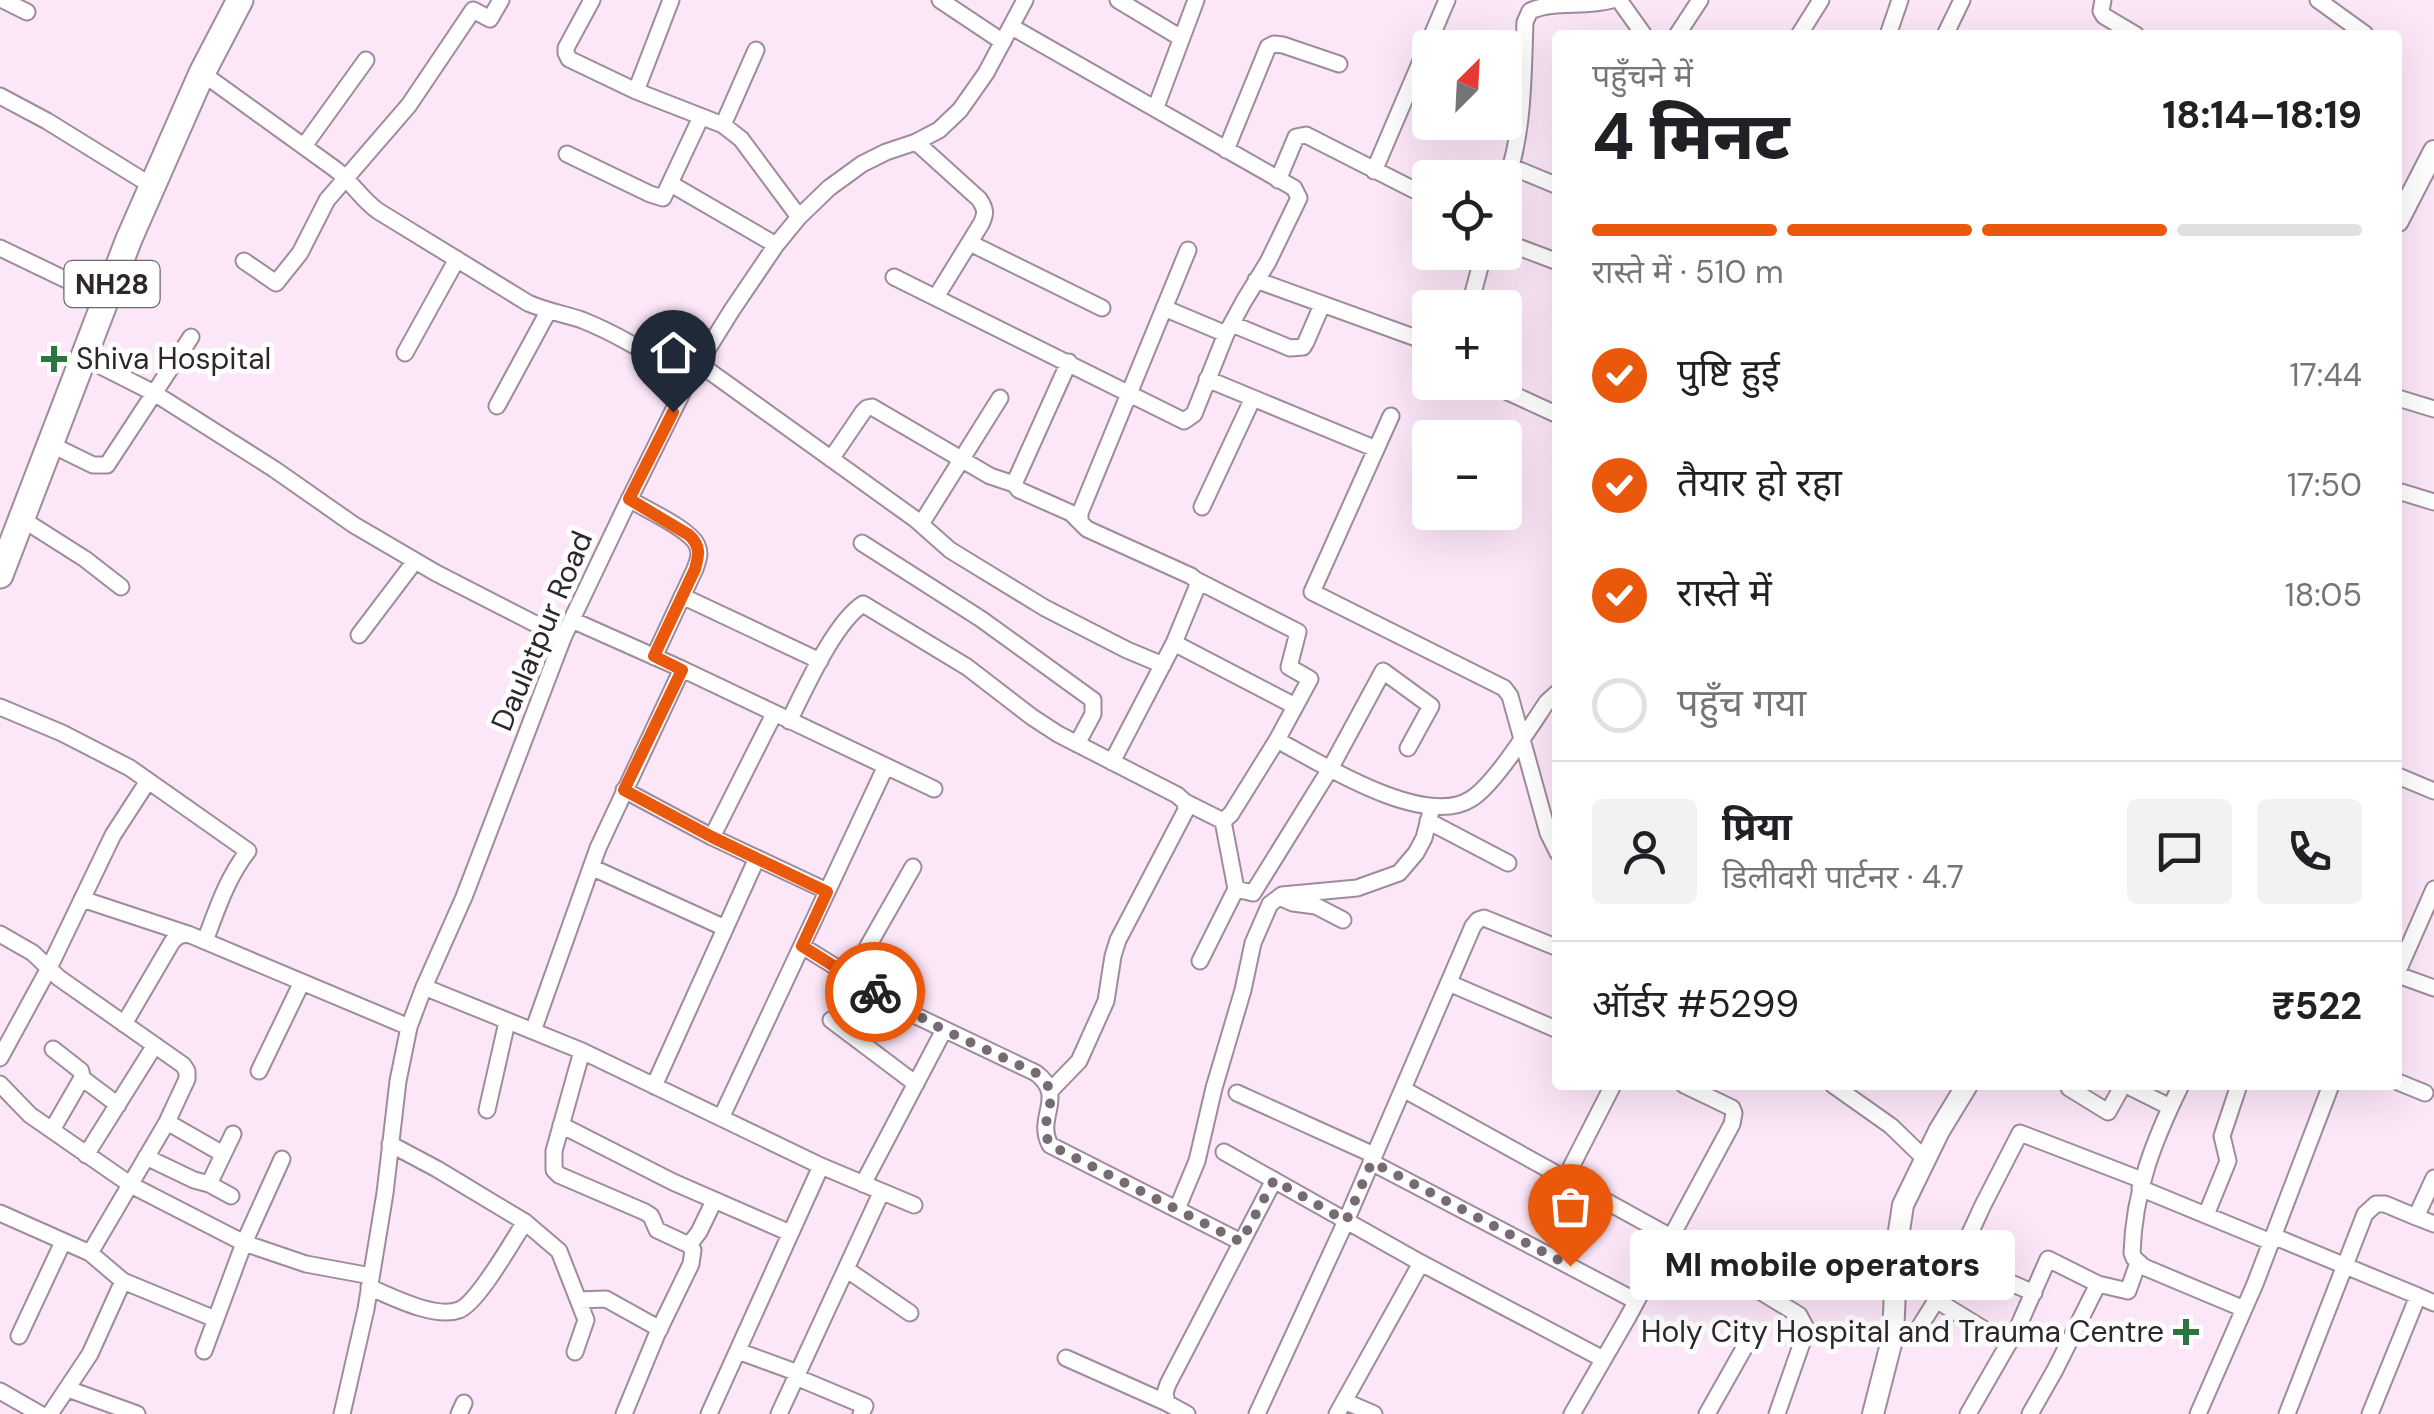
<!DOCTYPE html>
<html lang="hi">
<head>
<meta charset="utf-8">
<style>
	:root { --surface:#fff; --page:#f2f2f2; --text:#202124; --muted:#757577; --line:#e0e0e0; --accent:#ea580c }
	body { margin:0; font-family:"DM Sans","Noto Sans Devanagari",sans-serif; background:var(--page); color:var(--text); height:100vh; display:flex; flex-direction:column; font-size:38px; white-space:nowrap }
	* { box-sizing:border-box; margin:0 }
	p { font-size:32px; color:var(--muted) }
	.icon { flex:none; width:55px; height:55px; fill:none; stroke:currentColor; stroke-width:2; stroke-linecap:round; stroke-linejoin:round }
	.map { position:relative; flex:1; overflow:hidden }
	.details { position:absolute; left:1552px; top:30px; width:850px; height:1060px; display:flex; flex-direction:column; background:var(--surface); border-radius:10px; box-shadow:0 10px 40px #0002 }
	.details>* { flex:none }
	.needle { width:65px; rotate:24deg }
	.buttons { position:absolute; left:1412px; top:30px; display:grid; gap:20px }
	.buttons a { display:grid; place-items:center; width:110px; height:110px; border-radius:10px; background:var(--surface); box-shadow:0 10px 40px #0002; font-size:50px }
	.pin { position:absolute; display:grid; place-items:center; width:85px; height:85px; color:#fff; margin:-102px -42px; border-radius:50% 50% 50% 0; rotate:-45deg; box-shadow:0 0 10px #0007 }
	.pin .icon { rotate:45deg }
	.courier { position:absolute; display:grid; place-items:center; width:100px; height:100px; margin:-50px; border:8px solid #ea580c; border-radius:50%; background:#fff; color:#222; box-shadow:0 2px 12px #0007 }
	.bubble { position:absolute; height:70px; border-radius:10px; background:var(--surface); box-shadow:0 10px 40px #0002; font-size:32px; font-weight:800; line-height:70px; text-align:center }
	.overview em { font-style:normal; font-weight:800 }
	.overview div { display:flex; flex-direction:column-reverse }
	.overview { display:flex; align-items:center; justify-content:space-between; height:170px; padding:0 40px }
	h1 { font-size:65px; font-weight:800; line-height:75px }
	.bar { display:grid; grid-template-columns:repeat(4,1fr); gap:15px 10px; align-content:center; height:120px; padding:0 40px }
	.bar i { height:12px; border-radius:8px; background:var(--line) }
	.bar .active { background:var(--accent) }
	.bar p { grid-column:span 4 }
	.line { display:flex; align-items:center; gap:25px; padding:0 40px; border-top:2px solid var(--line) }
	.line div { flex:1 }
	.round { display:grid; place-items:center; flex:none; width:105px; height:105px; border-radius:10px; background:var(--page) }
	ol { padding:0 40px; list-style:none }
	li { display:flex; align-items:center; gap:30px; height:110px }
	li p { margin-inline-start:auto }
	li .icon { padding:10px; border-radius:50%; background:var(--accent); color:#fff; stroke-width:4 }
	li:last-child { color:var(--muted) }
	li i { width:55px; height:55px; border:5px solid var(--line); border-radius:50% }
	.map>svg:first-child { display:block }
</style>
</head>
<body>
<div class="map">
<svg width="2434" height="1414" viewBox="0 0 2434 1414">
	<rect width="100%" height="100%" fill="#fce7f9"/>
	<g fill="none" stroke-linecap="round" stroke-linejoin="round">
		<defs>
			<path id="minor" d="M3,0L27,12
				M592,0L566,48V53L569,59L636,91L723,125L741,139L799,217
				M940,0L1003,42
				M1118,0L1181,38
				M1619,0L1644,35
				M2103,0L2101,11L2104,16L2136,35
				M2318,0L2365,34
				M1677,35L1700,0
				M1799,35L1821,0
				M1888,35L1900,0
				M1945,35L1962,0
				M202,73L335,169C351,181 361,199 378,211L528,303C546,311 564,314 582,320C620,335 655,358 689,379
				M636,91L671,0
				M0,96L47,121L152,186
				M1156,107L1196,0
				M723,125L756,50
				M916,142L979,199C986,209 986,214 981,224L936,297
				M304,146L366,60
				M1226,150L1268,47L1274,44L1283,45L1339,64
				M567,154L650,194L663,198L701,117
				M1512,167L1558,186
				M1374,171L1447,0
				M1278,180L1296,137L1306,135L1430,198
				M671,184L776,245
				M1505,185C1524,133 1523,77 1525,22L1530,11C1555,0 1585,8 1612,0
				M1505,242L1558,262
				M970,243L1102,308
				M0,248L106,299
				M244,261L276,283L300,253L327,200L409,105L473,10L490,19L501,0
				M894,277L1184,421L1194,414L1226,334L1244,301L1268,262L1299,198L1294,188L1012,27
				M1256,280L1430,343
				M1164,308L1226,334
				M1469,308L1484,252
				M1232,324L1290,348L1303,347L1306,342L1322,305
				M405,353L457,259
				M83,357L154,393L274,469L354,525L436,573L563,638
				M698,363L915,519L950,550L1045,608L1127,650L1163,665
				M1207,379L1376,449
				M1486,382L1558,415
				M2398,398L2434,409
				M497,406L548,312
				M1391,416L1312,592L1504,688L1510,696L1548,833L1558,853
				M50,444L93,465H107L191,337
				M831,459L863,412L867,408L872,407L990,476L1014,484L1019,490L1071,513L1080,522
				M1014,484L1069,362
				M2398,491L2434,502
				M629,499C645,509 690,529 697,545C701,554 698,560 695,569L654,657
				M1202,507L1253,398
				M22,519L85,559L121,587
				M921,524L1000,398
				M862,543L981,619L1093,700V714L1077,744
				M1196,580L1298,632L1289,667L1310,679L1277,740
				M682,596L820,661
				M572,620L682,669L934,789
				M359,635L415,561
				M1174,643L1295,706
				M0,707L62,733L130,768L248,851C227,878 217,909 205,941
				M789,721C805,689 834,623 863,604L967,667L1032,717L1058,734L1177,795L1185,802L1186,810L1118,940L1113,956L1106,1001L1079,1061L1051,1090
				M1112,762L1174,643L1197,587V581L1191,576L1087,529L1080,522V513L1188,250
				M2398,776L2434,791
				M624,790L712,837L827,891
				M1185,802L1223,821L1231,814L1277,740C1320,763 1424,829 1471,799C1495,784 1530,727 1547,702L1558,692
				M1428,821L1508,863
				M712,837L774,714
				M591,867L725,928
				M1236,889L1253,893L1330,769L1383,671L1431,706L1408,748
				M1279,897L1293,903L1316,906L1343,920
				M82,899L188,934
				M0,934L33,953L59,978L183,1065L187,1071V1079L167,1122L90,1253
				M802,946L910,1013L1036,1073C1067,1097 1035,1117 1050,1145L1241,1242
				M1200,961L1236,889L1223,821
				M2398,971L2434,889
				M2398,975L2434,988
				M851,976L913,867
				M1449,983L1558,1030
				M424,987L582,1051L821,1166L914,1205
				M831,1020L916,1084
				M124,1024L172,942L178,936L188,934L409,1027
				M533,1031L598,848L682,669
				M53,1049L81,1071L82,1078L118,1105
				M582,1051L554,1151V1170L559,1175L645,1212L651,1216L657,1230L689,1245L693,1250L691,1264L657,1334L624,1414
				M0,1058L49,968L113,835L148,781
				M259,1071L302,982
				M2398,1082L2425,1093
				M0,1084L30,1115L131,1185L244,1243L306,1264L371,1276
				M1833,1085L1891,1126L1925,1159
				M2126,1085L2170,1107
				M2181,1085C2154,1140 2134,1190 2132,1253L2134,1258L2144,1267L2244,1309
				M654,1086L757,858
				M2069,1088L2108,1112L2123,1085
				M1403,1089L1671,1237L1799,1315L1806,1328L1805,1334L1777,1414
				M1237,1093L1374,1155
				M487,1110L507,1022
				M721,1118L886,766
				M167,1122L223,1154
				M561,1125L673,1182L790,1233
				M52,1130L82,1078
				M390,1144L437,1169L525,1222L559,1251L586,1320L575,1352
				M1224,1152L1421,1263L1603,1359
				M86,1155L155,1045
				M146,1157L194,1180L209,1184L233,1134
				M1371,1162L1636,1301
				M2434,1178L2416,1217L2434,1224
				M1565,1179L1613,1085
				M209,1184L231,1196
				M863,1184L944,1030
				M2140,1188L2271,1242
				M1177,1209L1197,1161L1214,1088L1243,990L1253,943L1270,904L1282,895L1357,888L1399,873L1416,853L1424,838L1432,807
				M0,1213L90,1253L123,1281L215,1319
				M2206,1215L2228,1161L2222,1136L2239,1085
				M2273,1236L2418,1296
				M689,1245L699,1232L714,1201
				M1958,1260L2034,1293
				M846,1269L910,1313
				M369,1287C392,1297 435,1319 459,1310C478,1303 513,1240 525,1222
				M578,1300L606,1299L660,1329
				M1936,1300L2008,1344
				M19,1336L63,1242
				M1893,1336L1917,1331L1947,1283L1983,1205L2020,1133L2142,1180
				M204,1351L244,1243L282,1159
				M738,1351L798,1373
				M1066,1358L1167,1403
				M796,1377L865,1406L861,1414
				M68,1389L137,1414
				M0,1391L40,1414
				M1344,1401L1374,1414
				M50,1414L90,1354L123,1281
				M342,1414L366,1309L385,1193L398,1081L409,1027L424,987L464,897L563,638L625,508L689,379L732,310L776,245L799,217L829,188L862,164L886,152L916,142L939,130L960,110L986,73L1025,0
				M459,1414L464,1403
				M709,1414L821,1166
				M779,1414L881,1193
				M1187,1414L1167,1403L1165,1393L1168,1384L1274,1180
				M1257,1414L1346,1221L1473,926L1478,920L1484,918L1558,948
				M1337,1414L1421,1263
				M1572,1414L1628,1317L1732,1124L1734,1113L1732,1108L1684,1085
				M1707,1414L1747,1343
				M1968,1414L2018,1327L2048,1259L2098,1284L2128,1291L2138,1263
				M2030,1414L2055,1370L2098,1284
				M2198,1414L2255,1284L2331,1085
				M2287,1414L2365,1214L2376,1204H2385L2416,1217
				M2370,1414L2418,1296L2434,1303"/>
			<path id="major" d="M2398,221L2434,151
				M1873,1414L1893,1336L1897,1244L1903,1205L1939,1131L1967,1085"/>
			<path id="highway" d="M0,575L129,239L202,73L240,0"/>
		</defs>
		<!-- minor casing -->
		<use href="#minor" stroke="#9e8b9c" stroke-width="19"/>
		<!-- major casing -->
		<use href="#major" stroke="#9e8b9c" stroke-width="24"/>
		<!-- highway casing -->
		<use href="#highway" stroke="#9e8b9c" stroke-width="29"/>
		<!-- minor -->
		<use href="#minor" stroke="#fff" stroke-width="15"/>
		<!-- major -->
		<use href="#major" stroke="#fff" stroke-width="20"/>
		<!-- highway -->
		<use href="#highway" stroke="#fff" stroke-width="25"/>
	</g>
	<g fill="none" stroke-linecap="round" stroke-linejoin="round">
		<!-- done -->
		<path stroke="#766a74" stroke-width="10" stroke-dasharray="0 18" d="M875,992L944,1030L1036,1073C1068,1097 1035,1117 1050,1145L1241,1242L1274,1180L1346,1221L1372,1162L1570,1266"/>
		<!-- route -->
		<path stroke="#ea580c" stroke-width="12" d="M673,412L629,499L689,535C701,546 699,555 695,569L654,656L682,670L624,790L712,837L827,892L802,946L875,992"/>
	</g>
	<!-- markers -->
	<g fill="#2c7440" stroke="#fff" stroke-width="4">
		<path d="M49 344h10v10h10v10h-10v10h-10v-10h-10v-10h10z"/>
		<path d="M2181 1317h10v10h10v10h-10v10h-10v-10h-10v-10h10z"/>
	</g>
	<g text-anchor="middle" stroke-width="10" stroke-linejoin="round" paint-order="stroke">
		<!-- shield labels -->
		<rect fill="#fff" stroke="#6d676c" stroke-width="2.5" x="64.5" y="261" width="95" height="46" rx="8"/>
		<g font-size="28" font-weight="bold" fill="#2e262d">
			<text x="112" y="294">NH28</text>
		</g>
		<!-- poi labels -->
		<g font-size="30" fill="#2e262d" stroke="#fff" text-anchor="start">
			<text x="76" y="369">Shiva Hospital</text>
			<text x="2164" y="1342" text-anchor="end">Holy City Hospital and Trauma Centre</text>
		</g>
		<!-- street labels -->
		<g font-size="30" fill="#2e262d" stroke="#fff">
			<text transform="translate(542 631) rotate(-67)" y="10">Daulatpur Road</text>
		</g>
	</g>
</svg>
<div class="buttons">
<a><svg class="needle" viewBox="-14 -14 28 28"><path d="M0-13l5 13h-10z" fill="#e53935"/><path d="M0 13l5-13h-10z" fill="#757577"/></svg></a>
<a><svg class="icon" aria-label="locate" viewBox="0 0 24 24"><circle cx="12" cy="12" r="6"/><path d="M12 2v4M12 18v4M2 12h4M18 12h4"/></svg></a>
<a>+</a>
<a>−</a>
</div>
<div class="pin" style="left:1570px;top:1266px;background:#ea580c"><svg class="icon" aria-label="bag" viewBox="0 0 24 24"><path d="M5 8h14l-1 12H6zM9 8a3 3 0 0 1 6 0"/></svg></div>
<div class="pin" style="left:673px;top:412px;background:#1f2937"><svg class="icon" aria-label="home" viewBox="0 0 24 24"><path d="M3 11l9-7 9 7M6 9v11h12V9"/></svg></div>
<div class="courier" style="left:875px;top:992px"><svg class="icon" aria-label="bike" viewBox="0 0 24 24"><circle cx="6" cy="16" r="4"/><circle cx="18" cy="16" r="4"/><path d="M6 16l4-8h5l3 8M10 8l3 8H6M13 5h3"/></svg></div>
<div class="bubble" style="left:1630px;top:1230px;width:385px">MI mobile operators</div>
<section class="details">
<div class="overview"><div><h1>4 मिनट</h1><p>पहुँचने में</p></div><em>18:14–18:19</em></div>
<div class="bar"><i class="active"></i><i class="active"></i><i class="active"></i><i></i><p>रास्ते में · 510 m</p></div>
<ol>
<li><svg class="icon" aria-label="check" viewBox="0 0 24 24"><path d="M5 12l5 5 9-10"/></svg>पुष्टि हुई<p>17:44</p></li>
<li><svg class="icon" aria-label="check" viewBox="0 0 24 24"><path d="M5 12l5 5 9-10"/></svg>तैयार हो रहा<p>17:50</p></li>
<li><svg class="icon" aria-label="check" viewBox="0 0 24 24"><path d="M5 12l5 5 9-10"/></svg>रास्ते में<p>18:05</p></li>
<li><i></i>पहुँच गया</li>
</ol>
<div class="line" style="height:180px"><a class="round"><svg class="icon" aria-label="person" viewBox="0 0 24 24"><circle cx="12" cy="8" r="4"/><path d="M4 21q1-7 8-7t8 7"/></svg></a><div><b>प्रिया</b><p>डिलीवरी पार्टनर · 4.7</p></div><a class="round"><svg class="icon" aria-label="chat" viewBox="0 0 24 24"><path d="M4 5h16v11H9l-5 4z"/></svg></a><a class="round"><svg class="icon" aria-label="phone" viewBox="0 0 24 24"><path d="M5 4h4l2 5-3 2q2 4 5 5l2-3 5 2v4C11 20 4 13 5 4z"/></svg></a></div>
<div class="line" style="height:130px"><div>ऑर्डर #5299</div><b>₹522</b></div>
</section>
</div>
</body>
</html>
